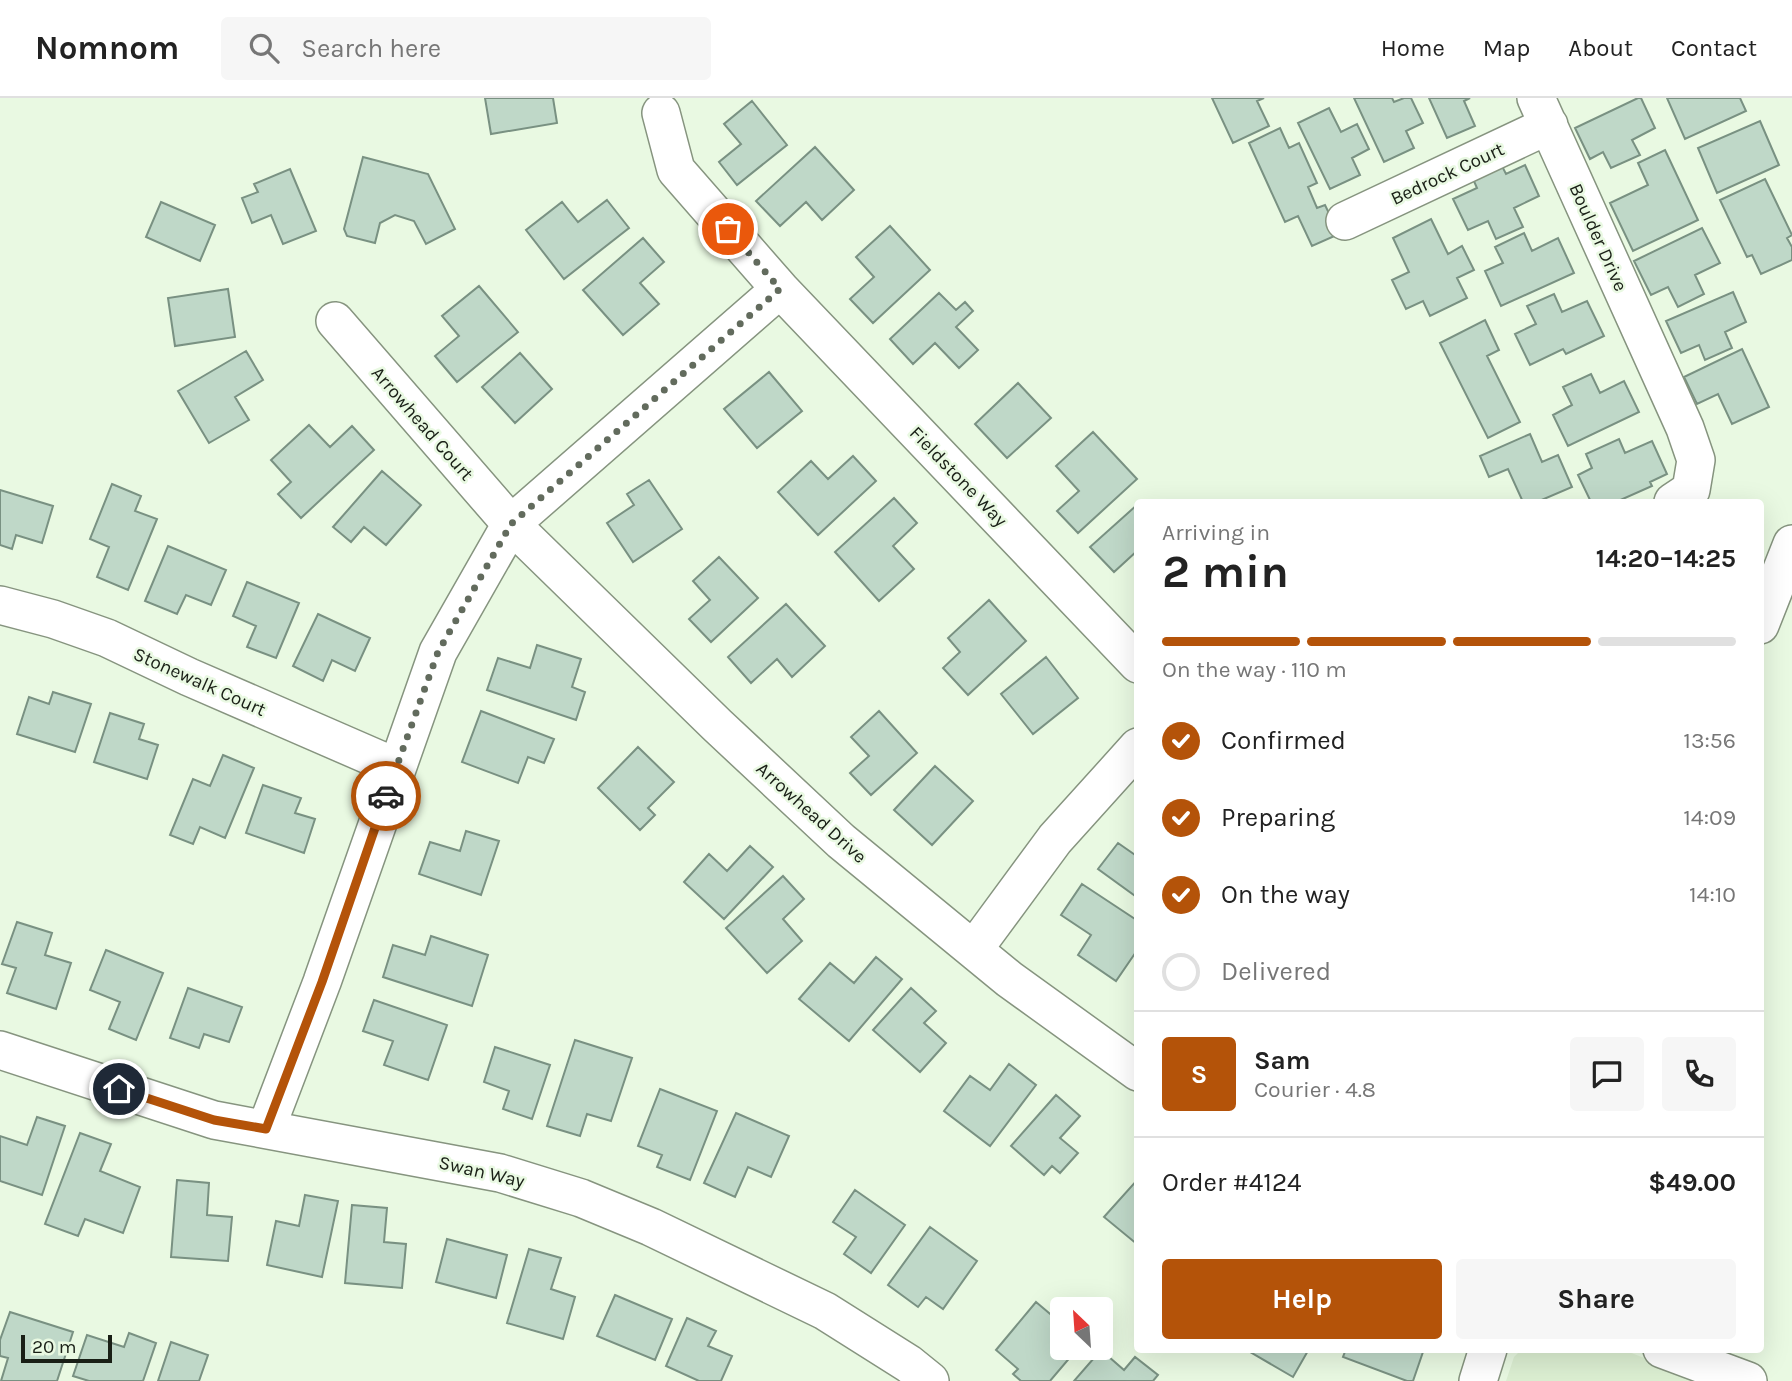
<!DOCTYPE html>
<html lang="en">
<head>
<meta charset="utf-8">
<style>
	:root { --surface:#fff; --page:#f6f6f6; --text:#222; --muted:#767676; --line:#e0e0e0; --accent:#b45309 }
	body { margin:0; font-family:Karla,sans-serif; background:var(--page); color:var(--text); height:100vh; display:flex; flex-direction:column; font-size:26px; white-space:nowrap }
	* { box-sizing:border-box; margin:0 }
	p { font-size:23px; color:var(--muted) }
	.icon { flex:none; width:38px; height:38px; fill:none; stroke:currentColor; stroke-width:2; stroke-linecap:round; stroke-linejoin:round }
	.map { position:relative; flex:1; overflow:hidden }
	.details { position:absolute; left:1134px; top:401px; width:630px; height:854px; display:flex; flex-direction:column; background:var(--surface); border-radius:7px; box-shadow:0 7px 28px #0002 }
	.details>* { flex:none }
	.needle { width:46px; rotate:335deg }
	.controls { position:absolute; left:1050px; top:1199px; display:grid; gap:14px }
	.controls a { display:grid; place-items:center; width:63px; height:63px; border-radius:7px; background:var(--surface); box-shadow:0 7px 28px #0002; font-size:35px }
	.scale { position:absolute; left:21px; bottom:18px; width:91px; box-sizing:border-box; padding-left:7px; border:4px solid #191f16; border-top:0; font-size:19px; line-height:24px; white-space:nowrap; color:#191f16; -webkit-text-stroke:5px #e9f9e2; paint-order:stroke }
	.pin { position:absolute; display:grid; place-items:center; width:60px; height:60px; color:#fff; margin:-30px; border:4px solid #fff; border-radius:50%; box-shadow:0 2px 7px #0007 }
	.courier { position:absolute; display:grid; place-items:center; width:70px; height:70px; margin:-35px; border:5px solid #b45309; border-radius:50%; background:#fff; color:#222; box-shadow:0 2px 9px #0007 }
	.headline em { font-style:normal; font-weight:700 }
	.headline div { display:flex; flex-direction:column-reverse }
	.headline { display:flex; align-items:center; justify-content:space-between; height:119px; padding:0 28px }
	h1 { font-size:46px; font-weight:700; line-height:52px }
	.bar { display:grid; grid-template-columns:repeat(4,1fr); gap:10px 7px; align-content:center; height:84px; padding:0 28px }
	.bar i { height:9px; border-radius:5px; background:var(--line) }
	.bar .active { background:var(--accent) }
	.bar p { grid-column:span 4 }
	.line { display:flex; align-items:center; gap:18px; padding:0 28px; border-top:2px solid var(--line) }
	.line div { flex:1 }
	.round { display:grid; place-items:center; flex:none; width:74px; height:74px; border-radius:7px; background:var(--page) }
	ol { padding:0 28px; list-style:none }
	li { display:flex; align-items:center; gap:21px; height:77px }
	li p { margin-inline-start:auto }
	li .icon { padding:7px; border-radius:50%; background:var(--accent); color:#fff; stroke-width:4 }
	li:last-child { color:var(--muted) }
	li i { width:38px; height:38px; border:4px solid var(--line); border-radius:50% }
	.primary-button { display:flex; gap:14px; margin-top:auto; padding:14px 28px }
	.primary-button a { flex:1; height:80px; border-radius:7px; background:var(--accent); color:#fff; font-size:28px; font-weight:700; line-height:80px; text-align:center }
	.primary-button a+a { background:var(--page); color:var(--text) }
	header { display:flex; align-items:center; gap:42px; box-sizing:border-box; height:98px; padding:0 35px; background:var(--surface); border-bottom:2px solid var(--line) }
	header strong { font-size:33px }
	nav { display:flex; gap:38px; margin-inline-start:auto; font-size:24px }
	.search { width:490px; height:63px; background:var(--page); display:flex; align-items:center; gap:18px; box-sizing:border-box; padding:0 24px; border-radius:7px; color:var(--muted); font-size:26px }
	.map>svg:first-child { display:block }
</style>
</head>
<body>
<header>
<strong>Nomnom</strong>
<div class="search"><svg class="icon" aria-label="search" viewBox="0 0 24 24"><circle cx="10" cy="10" r="6"/><path d="M15 15l6 6"/></svg>Search here</div>
<nav><a>Home</a><a>Map</a><a>About</a><a>Contact</a></nav>
</header>
<div class="map">
<svg width="1792" height="1283" viewBox="0 0 1792 1283">
	<rect width="100%" height="100%" fill="#e9f9e2"/>
	<!-- built -->
	<path fill="#dcefd2" d="M1522,1251H1621L1704,1283H1506L1514,1259Z"/>
	<!-- building -->
	<path fill="#bfd8c8" stroke="#799182" stroke-width="2" d="M485,0H553L557,25L491,36Z
		M1212,0H1264L1257,3L1269,28L1233,45Z
		M1354,0H1392L1394,4L1404,0H1411L1423,25L1406,33L1414,50L1384,64Z
		M1429,0H1470L1464,3L1475,28L1447,40Z
		M1638,0H1641L1655,30L1632,42L1640,57L1611,70L1603,54L1590,61L1575,30Z
		M1667,0H1740L1746,13L1685,41Z
		M752,3L787,47L737,87L719,64L741,46L724,26Z
		M1329,10L1341,34L1357,26L1369,51L1352,60L1360,77L1330,91L1298,25Z
		M1760,23L1779,67L1717,95L1698,50Z
		M1280,30L1289,50L1299,45L1317,85L1308,89L1317,110L1325,107L1339,136L1312,148L1298,118L1285,124L1249,45Z
		M815,49L854,92L822,122L806,104L780,128L756,103Z
		M1665,52L1698,122L1633,153L1610,105L1648,87L1638,65Z
		M363,59L428,76L455,131L426,146L414,123L395,117L380,125L375,145L347,138L344,131Z
		M1525,67L1539,98L1514,110L1523,129L1496,141L1488,123L1468,132L1453,101L1477,90L1473,81L1502,68L1506,76Z
		M290,71L316,133L283,146L271,117L252,125L242,100L258,94L254,86Z
		M1765,81L1792,137L1787,140L1792,149V162L1761,176L1752,157L1747,159L1720,102Z
		M607,102L629,130L564,181L526,132L562,104L578,124Z
		M161,104L215,127L200,163L146,139Z
		M1431,121L1448,156L1462,148L1474,172L1457,180L1467,200L1430,218L1423,203L1406,211L1392,182L1409,174L1393,140Z
		M890,128L930,172L873,225L850,201L874,179L856,159Z
		M1702,130L1720,165L1695,177L1704,196L1678,209L1668,189L1651,197L1634,163Z
		M1524,135L1532,153L1558,140L1574,175L1501,208L1485,173L1503,165L1495,149Z
		M643,140L664,164L640,185L659,206L623,237L583,192Z
		M479,188L518,234L457,284L435,258L459,238L442,218Z
		M228,191L235,239L175,248L168,200Z
		M1733,194L1746,224L1725,234L1732,250L1705,262L1699,247L1681,255L1666,223Z
		M939,195L956,212L965,204L973,213L956,229L978,252L959,270L935,245L913,266L890,241Z
		M1554,196L1562,214L1587,203L1604,238L1566,256L1563,251L1530,267L1515,236L1536,226L1527,208Z
		M1485,222L1499,252L1487,258L1520,324L1488,340L1440,245Z
		M1742,251L1769,309L1732,326L1718,296L1697,306L1684,279Z
		M246,253L263,282L235,299L249,322L209,345L178,293Z
		M520,255L552,291L515,325L482,289Z
		M769,274L802,313L757,350L724,311Z
		M1591,276L1600,295L1624,283L1639,314L1568,348L1553,317L1572,307L1563,289Z
		M1018,285L1051,320L1007,360L975,326Z
		M309,327L330,349L352,328L374,352L301,420L278,396L291,384L271,362Z
		M1093,334L1137,381L1078,435L1057,413L1079,393L1056,368Z
		M1530,336L1542,364L1558,357L1572,389L1537,404H1523L1508,371L1489,379L1480,358Z
		M1619,341L1625,355L1652,343L1667,376L1650,384L1652,388L1616,404H1591L1578,377L1592,370L1586,356Z
		M853,358L876,383L818,437L778,394L811,363L828,381Z
		M382,373L421,407L386,447L364,429L351,444L333,429Z
		M649,382L682,431L633,464L607,425L634,407L627,396Z
		M112,386L141,398L135,413L157,421L128,492L97,479L109,449L90,441Z
		M0,392L53,408L42,445L16,437L12,451L0,447Z
		M894,400L917,425L893,448L914,471L879,503L835,454Z
		M1138,406V452L1114,474L1090,449Z
		M168,448L226,472L211,507L186,497L177,516L145,503Z
		M719,459L758,500L711,544L689,521L710,502L693,483Z
		M247,484L299,505L276,560L247,549L256,528L233,518Z
		M989,502L1026,543L968,597L943,570L960,554L948,540Z
		M786,506L825,548L792,579L777,561L751,585L728,559Z
		M318,516L370,540L355,573L332,562L323,583L293,568Z
		M537,547L581,561L572,589L585,594L576,622L487,592L498,560L530,570Z
		M1046,559L1078,600L1033,636L1001,596Z
		M53,594L91,606L75,654L17,636L29,599L49,606Z
		M481,613L554,641L544,665L528,659L518,685L462,664Z
		M879,613L917,655L871,697L850,675L869,658L851,639Z
		M110,615L144,626L139,641L158,647L147,681L94,664Z
		M638,649L674,684L648,710L655,717L640,732L598,690Z
		M223,657L254,670L225,740L200,729L193,746L170,737L193,681L210,688Z
		M935,668L973,703L932,747L894,712Z
		M263,687L301,700L295,715L315,721L304,755L246,735Z
		M466,733L499,743L481,797L419,776L430,744L460,753Z
		M1118,745L1138,759V800L1098,771Z
		M750,748L773,769L724,821L684,784L709,756L727,773Z
		M783,778L804,801L783,821L802,843L767,875L726,830Z
		M1082,786L1138,823V851L1116,883L1078,857L1091,837L1061,817Z
		M17,824L52,835L45,857L71,865L56,911L7,895L16,870L2,866Z
		M431,838L488,857L472,908L383,879L393,847L425,857Z
		M106,852L163,875L136,942L109,931L120,904L90,892Z
		M876,859L902,881L849,943L799,901L830,865L854,885Z
		M188,890L242,909L229,944L204,936L199,950L170,940Z
		M911,890L936,913L924,925L946,945L920,974L873,932Z
		M374,902L447,927L428,982L384,967L393,943L363,933Z
		M575,942L632,960L611,1023L587,1016L580,1038L547,1028Z
		M495,949L550,967L532,1021L503,1011L509,993L484,984Z
		M1009,966L1036,987L990,1048L944,1013L970,978L990,992Z
		M660,991L717,1013L690,1082L657,1069L662,1057L638,1048Z
		M1056,997L1080,1018L1060,1040L1078,1055L1060,1075L1052,1068L1044,1077L1011,1048Z
		M736,1015L789,1038L771,1079L748,1069L735,1099L704,1085Z
		M37,1019L65,1028L42,1097L0,1083V1038L27,1047Z
		M80,1035L111,1046L100,1073L140,1089L123,1135L85,1121L78,1138L45,1126Z
		M1138,1081V1147L1104,1119Z
		M177,1082L209,1085L207,1117L232,1119L228,1163L171,1159Z
		M855,1092L905,1127L871,1175L844,1156L856,1139L833,1124Z
		M305,1097L338,1103L322,1179L267,1167L276,1123L299,1128Z
		M352,1107L387,1110L384,1144L406,1146L402,1190L345,1185Z
		M930,1129L977,1163L943,1211L926,1199L918,1209L888,1187Z
		M447,1141L507,1157L496,1200L436,1184Z
		M529,1151L561,1160L551,1191L575,1199L563,1241L507,1225Z
		M615,1197L672,1221L655,1262L597,1238Z
		M1036,1204L1062,1226V1250H1078L1050,1283H1021L1013,1276L1018,1271L996,1252Z
		M10,1214L73,1234L57,1283H1L8,1260L0,1258V1242Z
		M687,1220L716,1233L708,1248L732,1258L721,1283H699L666,1268Z
		M129,1235L156,1245L143,1283H89L73,1278L87,1237L124,1249Z
		M171,1244L208,1257L199,1283H158Z
		M1245,1251H1309L1293,1279Z
		M1346,1251H1424L1413,1283H1407L1343,1259Z
		M1101,1252L1124,1272L1135,1259L1158,1277L1153,1283H1074Z"/>
	<g fill="none" stroke-linecap="round" stroke-linejoin="round">
		<defs>
			<path id="minor" d="M1536,0L1685,330L1696,362L1691,392L1673,404
				M661,15L676,72L780,191L1138,566
				M1345,123L1549,27
				M335,223L511,426L717,627L841,743L1009,881L1138,974
				M0,507L53,521L107,540L189,579L396,669
				M1760,527L1792,446
				M974,851L1055,741L1138,649
				M0,952L214,1022L500,1075L581,1100L651,1129L825,1213L909,1266L930,1283
				M266,1031L322,884L438,554L511,426L780,191
				M1662,1251L1748,1283
				M1478,1283L1488,1251"/>
		</defs>
		<!-- minor casing -->
		<use href="#minor" stroke="#86947f" stroke-width="40"/>
		<!-- minor -->
		<use href="#minor" stroke="#fff" stroke-width="37"/>
	</g>
	<g fill="none" stroke-linecap="round" stroke-linejoin="round">
		<!-- done -->
		<path stroke="#626b5d" stroke-width="7" stroke-dasharray="0 12.6" d="M386,698L438,554L511,426L780,191L728,131"/>
		<!-- route -->
		<path stroke="#b45309" stroke-width="9" d="M119,991L214,1022L266,1031L322,884L386,698"/>
	</g>
	<g text-anchor="middle" stroke-width="5" stroke-linejoin="round" paint-order="stroke">
		<!-- street labels -->
		<g font-size="19" fill="#191f16" stroke="#e9f9e2">
			<text transform="translate(1447 75) rotate(-25)" y="7">Bedrock Court</text>
			<text transform="translate(1599 139) rotate(66)" y="7">Boulder Drive</text>
			<text transform="translate(423 325) rotate(49)" y="7">Arrowhead Court</text>
			<text transform="translate(959 378) rotate(46)" y="7">Fieldstone Way</text>
			<text transform="translate(200 583) rotate(24)" y="7">Stonewalk Court</text>
			<text transform="translate(812 714) rotate(42)" y="7">Arrowhead Drive</text>
			<text transform="translate(482 1073) rotate(13)" y="7">Swan Way</text>
		</g>
	</g>
</svg>
<div class="controls">
<a><svg class="needle" viewBox="-14 -14 28 28"><path d="M0-13l5 13h-10z" fill="#e53935"/><path d="M0 13l5-13h-10z" fill="#767676"/></svg></a>
</div>
<div class="scale">20 m</div>
<div class="pin" style="left:728px;top:131px;background:#ea580c"><svg class="icon" aria-label="bag" viewBox="0 0 24 24"><path d="M5 8h14l-1 12H6zM9 8a3 3 0 0 1 6 0"/></svg></div>
<div class="pin" style="left:119px;top:991px;background:#1f2937"><svg class="icon" aria-label="home" viewBox="0 0 24 24"><path d="M3 11l9-7 9 7M6 9v11h12V9"/></svg></div>
<div class="courier" style="left:386px;top:698px"><svg class="icon" aria-label="car" viewBox="0 0 24 24"><path d="M5 17H2v-5l4-1 3-4h7l3 4 3 1v5h-3M9 17h6M6 11h13"/><circle cx="7" cy="17" r="2"/><circle cx="17" cy="17" r="2"/></svg></div>
<section class="details">
<div class="headline"><div><h1>2 min</h1><p>Arriving in</p></div><em>14:20–14:25</em></div>
<div class="bar"><i class="active"></i><i class="active"></i><i class="active"></i><i></i><p>On the way · 110 m</p></div>
<ol>
<li><svg class="icon" aria-label="check" viewBox="0 0 24 24"><path d="M5 12l5 5 9-10"/></svg>Confirmed<p>13:56</p></li>
<li><svg class="icon" aria-label="check" viewBox="0 0 24 24"><path d="M5 12l5 5 9-10"/></svg>Preparing<p>14:09</p></li>
<li><svg class="icon" aria-label="check" viewBox="0 0 24 24"><path d="M5 12l5 5 9-10"/></svg>On the way<p>14:10</p></li>
<li><i></i>Delivered</li>
</ol>
<div class="line" style="height:126px"><b class="round" style="background:var(--accent);color:#fff">S</b><div><b>Sam</b><p>Courier · 4.8</p></div><a class="round"><svg class="icon" aria-label="chat" viewBox="0 0 24 24"><path d="M4 5h16v11H9l-5 4z"/></svg></a><a class="round"><svg class="icon" aria-label="phone" viewBox="0 0 24 24"><path d="M5 4h4l2 5-3 2q2 4 5 5l2-3 5 2v4C11 20 4 13 5 4z"/></svg></a></div>
<div class="line" style="height:91px"><div>Order #4124</div><b>$49.00</b></div>
<div class="primary-button"><a>Help</a><a>Share</a></div>
</section>
</div>
</body>
</html>
